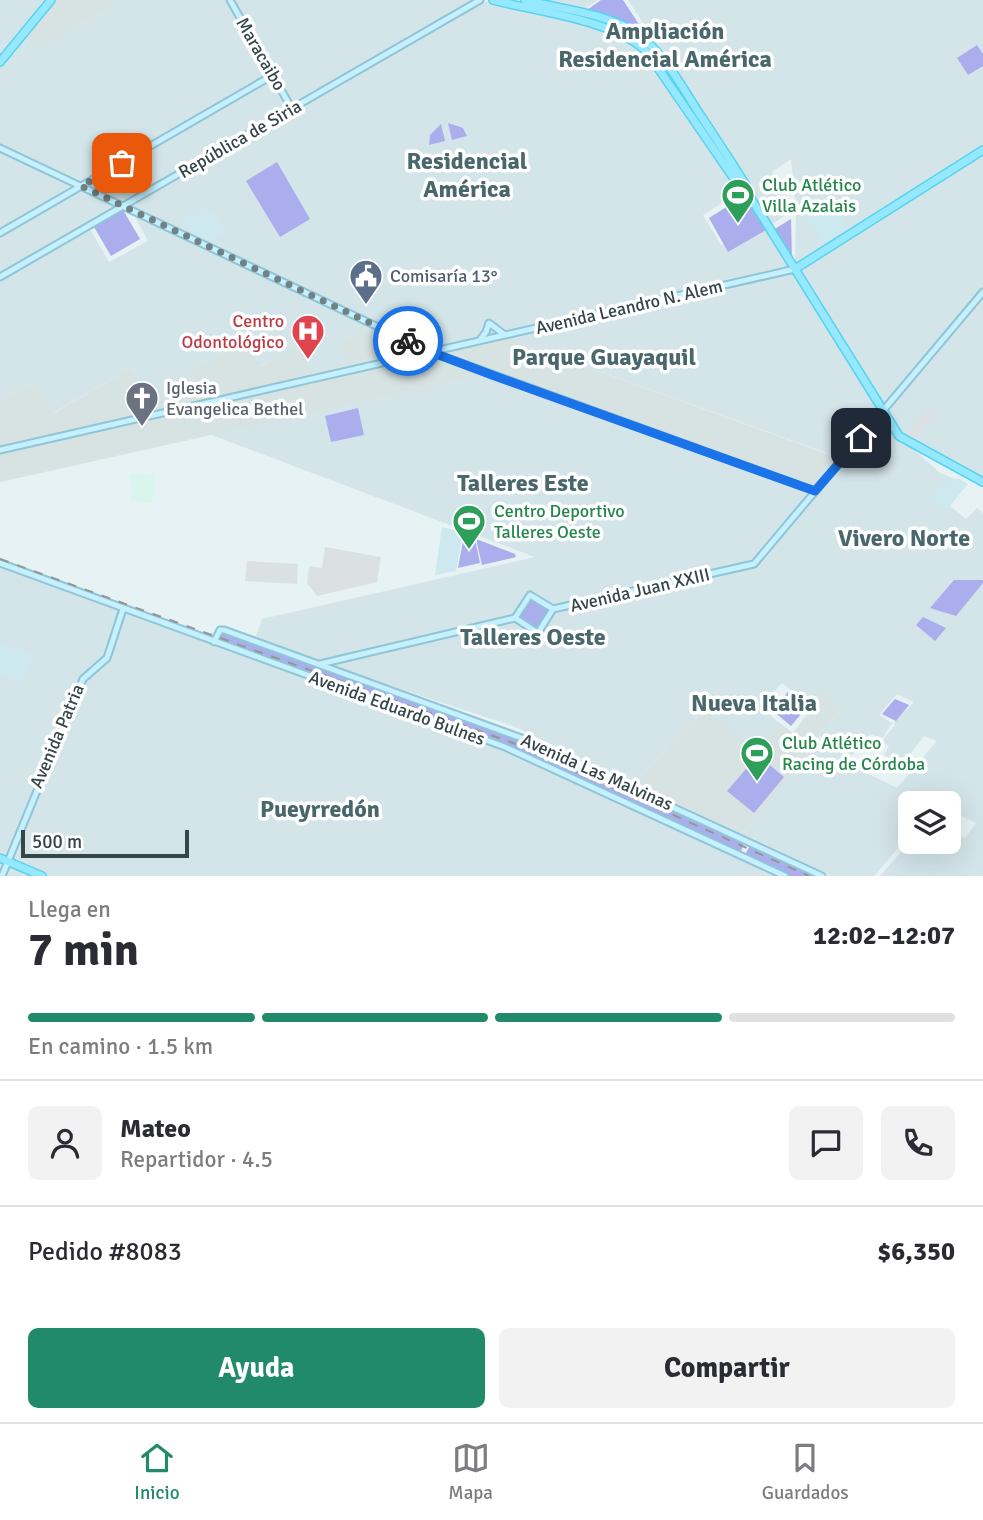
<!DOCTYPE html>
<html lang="es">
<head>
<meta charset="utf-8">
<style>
	:root { --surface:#fff; --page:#f2f2f3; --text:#2b2b33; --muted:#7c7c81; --line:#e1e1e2; --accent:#208a69 }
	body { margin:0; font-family:Signika,sans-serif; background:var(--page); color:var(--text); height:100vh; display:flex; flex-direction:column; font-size:26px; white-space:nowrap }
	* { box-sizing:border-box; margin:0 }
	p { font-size:23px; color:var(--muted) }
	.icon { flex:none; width:38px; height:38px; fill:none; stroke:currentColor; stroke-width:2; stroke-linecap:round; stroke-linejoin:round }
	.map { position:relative; height:876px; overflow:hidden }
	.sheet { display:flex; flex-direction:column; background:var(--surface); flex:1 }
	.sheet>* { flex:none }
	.fabs { position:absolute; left:898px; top:791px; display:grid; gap:14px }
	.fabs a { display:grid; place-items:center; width:63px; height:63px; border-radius:10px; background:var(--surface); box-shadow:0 7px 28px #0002; font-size:35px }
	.scale { position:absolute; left:21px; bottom:18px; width:168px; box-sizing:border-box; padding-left:7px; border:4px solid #344648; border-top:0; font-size:19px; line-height:24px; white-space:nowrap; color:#344648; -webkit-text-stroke:5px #fff; paint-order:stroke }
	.pin { position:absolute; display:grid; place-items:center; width:60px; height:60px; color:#fff; margin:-30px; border-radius:14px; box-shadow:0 4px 10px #0006 }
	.courier { position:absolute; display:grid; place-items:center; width:70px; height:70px; margin:-35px; border:5px solid #1a73e8; border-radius:50%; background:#fff; color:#222; box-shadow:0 2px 9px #0007 }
	.headline em { font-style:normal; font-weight:700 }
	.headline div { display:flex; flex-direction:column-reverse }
	.headline { display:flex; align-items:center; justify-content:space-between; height:119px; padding:0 28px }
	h1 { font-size:46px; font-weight:700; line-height:52px }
	.bar { display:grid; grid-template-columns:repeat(4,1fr); gap:10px 7px; align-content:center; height:84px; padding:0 28px }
	.bar i { height:9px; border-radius:5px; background:var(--line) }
	.bar .on { background:var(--accent) }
	.bar p { grid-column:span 4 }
	.line { display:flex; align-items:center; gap:18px; padding:0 28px; border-top:2px solid var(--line) }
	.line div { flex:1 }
	.round { display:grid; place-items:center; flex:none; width:74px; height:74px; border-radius:10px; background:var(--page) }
	.action { display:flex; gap:14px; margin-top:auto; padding:14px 28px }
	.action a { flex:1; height:80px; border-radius:10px; background:var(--accent); color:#fff; font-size:28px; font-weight:700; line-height:80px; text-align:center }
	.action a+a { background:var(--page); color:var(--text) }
	.menu { display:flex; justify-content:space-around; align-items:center; height:98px; border-top:2px solid var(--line); background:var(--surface); font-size:19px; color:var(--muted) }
	.menu a { display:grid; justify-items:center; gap:4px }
	.menu .on { color:var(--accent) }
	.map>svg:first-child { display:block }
</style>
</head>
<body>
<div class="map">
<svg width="983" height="876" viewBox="0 0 983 876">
	<rect width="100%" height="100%" fill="#e6f2f4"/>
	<!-- residential -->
	<path fill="#d3e5e9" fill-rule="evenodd" d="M0,0H44L23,29L114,4L113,0H479L593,27L624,38L651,59L738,193L703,215L721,245L760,222L789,267L795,264L796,216L802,211L795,198L791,159L772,172L789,198L790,212L771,225L752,198L750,185L628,0H983V479L912,448L940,473L967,484L950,506L966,519L977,508L983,513V876H880L906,846L916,851L922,844L941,848L955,832L965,838L976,823L949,810L948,803H941L945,797L932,791L925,798L920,796L914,803H910V834L874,876H831L742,834L820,742L849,757L848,764L897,788L937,741L924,736L902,765L884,755L889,746L882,741L895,725L894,722L914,702L897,694L879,715L892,723L882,739L871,734L852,755L818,736L841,709L822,693L808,704L782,683L770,695L774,700L766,711L777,721L754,749L703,710L634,784L513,726L319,662L256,636L262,619L535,557L209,434L495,372L817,489L824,488L846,460L504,337L313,373L297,345L259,367L244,340L148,396L131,368L53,413L34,381L0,400ZM120,207L141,218L134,215L148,241L109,262L87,224Z
		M538,0H598L583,10Z
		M0,566L483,742L548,768L778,876H0Z"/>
	<!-- industrial -->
	<path fill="#d7e3e3" d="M44,0H113L115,4L34,48L23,29Z
		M371,327L428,353L504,337L847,461L824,488L817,490L495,372L0,482V400L34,381L54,413L131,368L148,396L244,340L260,367L297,344L313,373L348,365L338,345Z
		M822,692L841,709L818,736L820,742L742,834L634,784L704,709L754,749L777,721L793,733L812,708L808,704Z"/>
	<!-- education -->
	<path fill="#cee8ef" d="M828,196L849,230L825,245L802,212Z
		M204,207L207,213L213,210L226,232L209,243L191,235L183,221Z
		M958,478L968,484L947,509L940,503L929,500L945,480L951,485Z
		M442,527L463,533L456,571L435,575Z
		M0,643L33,655L24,682L0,674Z"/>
	<!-- medical -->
	<path fill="#d8f6eb" d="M129,474L154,475L152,503L131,501L132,486Z"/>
	<!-- green -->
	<path fill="#aaaeec" d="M601,0H623L652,44L643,35L584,12Z
		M977,45L983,54V66L968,75L957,58Z
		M448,123L463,128L467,136L452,140Z
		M441,124L445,141L429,145L430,135Z
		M277,162L310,219L280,237L246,181Z
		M744,196L766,230L728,252L709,218Z
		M123,210L140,239L111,256L94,227Z
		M791,219L792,259L773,230Z
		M358,408L364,435L331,442L325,416Z
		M464,535L475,539L480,563L458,568Z
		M476,539L515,554L516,557L482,565Z
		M954,580H983V583L956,616L930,608Z
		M531,598L550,610L538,629L518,617Z
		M923,617L946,628L935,641L916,625Z
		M223,632L521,740L548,752L544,760L541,761L508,746L219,641L218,639Z
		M788,692L807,707L791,726L772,710Z
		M895,699L909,705L896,721L882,714Z
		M552,753L744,842L741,852L549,765L547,763Z
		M758,755L784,777L754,813L727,791Z
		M932,791L944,797L938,803H914L920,796L925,798Z
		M750,845L818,876H789L745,855Z"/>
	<!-- parking -->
	<path fill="#dbe1e2" d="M929,408L935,415L914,440L905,436Z
		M325,547L381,557L377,582L317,596L307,583L309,566L322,568Z
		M247,561L298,564L297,584L245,581Z"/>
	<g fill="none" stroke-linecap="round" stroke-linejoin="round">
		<defs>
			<path id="secondary" d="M230,0L292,109
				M0,148L431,352L815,491
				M0,233L273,75
				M0,277L480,0
				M479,341L486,332L489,323L505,335
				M0,450L795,269
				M0,563L505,747L785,876
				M515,618L530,595L553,609L754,564L983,292
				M214,642L220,630H224L527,740L822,876
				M320,664L515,618L538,633L553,609
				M2,876L83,679L107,658L123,609"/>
			<path id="primary" d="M493,0C538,12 615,20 647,52L741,189L750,197L899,436L983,482
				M525,0C557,8 594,12 624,26C659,43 677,79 697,110C714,136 731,161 747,187L750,197
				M0,62L51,0
				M795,269L983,150
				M0,858L42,876"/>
		</defs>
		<!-- secondary casing -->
		<use href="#secondary" stroke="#8fc5d5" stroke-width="9"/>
		<!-- primary casing -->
		<use href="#primary" stroke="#59d2ee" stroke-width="10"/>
		<!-- secondary -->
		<use href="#secondary" stroke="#c5f0ff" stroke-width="5"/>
		<!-- primary -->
		<use href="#primary" stroke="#94e9ff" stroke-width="7"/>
		<!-- rail -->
		<path stroke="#969696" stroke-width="2" stroke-dasharray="9 9" stroke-linecap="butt" d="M0,559L513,743L809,876"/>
	</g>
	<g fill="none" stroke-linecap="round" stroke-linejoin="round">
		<!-- done -->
		<path stroke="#728284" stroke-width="7" stroke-dasharray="0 12.6" d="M122,163L81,186L408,341"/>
		<!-- route -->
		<path stroke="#1a73e8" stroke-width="9" d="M408,341L431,352L492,375L815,491L861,438"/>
	</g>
	<!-- icons -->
	<defs>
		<symbol id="stadium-pin" viewBox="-11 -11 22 30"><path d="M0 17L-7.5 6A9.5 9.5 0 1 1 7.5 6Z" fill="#2e9e5b" stroke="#fff"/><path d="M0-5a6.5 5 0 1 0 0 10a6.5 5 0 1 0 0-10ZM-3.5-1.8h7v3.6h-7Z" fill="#fff"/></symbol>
		<symbol id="civic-pin" viewBox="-11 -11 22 30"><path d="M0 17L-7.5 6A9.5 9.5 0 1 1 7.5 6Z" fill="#5c6f8a" stroke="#fff"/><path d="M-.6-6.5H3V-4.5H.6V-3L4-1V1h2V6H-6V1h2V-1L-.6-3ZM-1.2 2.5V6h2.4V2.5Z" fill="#fff"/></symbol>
		<symbol id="hospital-pin" viewBox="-11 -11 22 30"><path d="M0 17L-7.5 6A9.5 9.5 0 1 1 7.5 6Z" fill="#e0444e" stroke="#fff"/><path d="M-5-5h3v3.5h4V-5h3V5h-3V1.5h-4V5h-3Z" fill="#fff"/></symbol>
		<symbol id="church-pin" viewBox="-11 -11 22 30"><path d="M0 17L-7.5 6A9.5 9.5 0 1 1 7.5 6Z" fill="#6b7280" stroke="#fff"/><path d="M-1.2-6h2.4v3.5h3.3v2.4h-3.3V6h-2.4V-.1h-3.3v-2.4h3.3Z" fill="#fff"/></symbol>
	</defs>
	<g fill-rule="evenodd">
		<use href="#stadium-pin" x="719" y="176" width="38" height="52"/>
		<use href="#civic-pin" x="347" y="257" width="38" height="52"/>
		<use href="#hospital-pin" x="289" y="312" width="38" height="52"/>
		<use href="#church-pin" x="123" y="379" width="38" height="52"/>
		<use href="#stadium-pin" x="450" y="502" width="38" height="52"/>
		<use href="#stadium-pin" x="738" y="734" width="38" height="52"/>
	</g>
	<g text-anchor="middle" stroke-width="7" stroke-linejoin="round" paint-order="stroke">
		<!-- street labels -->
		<g font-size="18" fill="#344648" stroke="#fff">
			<text transform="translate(261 54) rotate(60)" y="6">Maracaibo</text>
			<text transform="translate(240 139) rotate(-30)" y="6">República de Siria</text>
			<text transform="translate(629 307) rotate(-13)" y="6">Avenida Leandro N. Alem</text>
			<text transform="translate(640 590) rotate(-13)" y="6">Avenida Juan XXIII</text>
			<text transform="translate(397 708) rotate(20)" y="6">Avenida Eduardo Bulnes</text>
			<text transform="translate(57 736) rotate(-67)" y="6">Avenida Patria</text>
			<text transform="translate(597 772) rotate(24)" y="6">Avenida Las Malvinas</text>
		</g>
		<!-- leisure labels -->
		<g font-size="18" fill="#27864d" stroke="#fff" text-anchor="start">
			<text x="762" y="191">Club Atlético<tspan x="762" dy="21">Villa Azalais</tspan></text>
			<text x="494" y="517">Centro Deportivo<tspan x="494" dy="21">Talleres Oeste</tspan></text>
			<text x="782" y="749">Club Atlético<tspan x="782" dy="21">Racing de Córdoba</tspan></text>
		</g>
		<!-- service labels -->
		<g font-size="18" fill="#4e5e75" stroke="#fff" text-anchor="start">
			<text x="390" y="282">Comisaría 13°</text>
		</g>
		<!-- health labels -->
		<g font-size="18" fill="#be3a42" stroke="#fff" text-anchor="end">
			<text x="284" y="327">Centro<tspan x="284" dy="21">Odontológico</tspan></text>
		</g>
		<!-- worship labels -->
		<g font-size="18" fill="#5b616d" stroke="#fff" text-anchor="start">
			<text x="166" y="394">Iglesia<tspan x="166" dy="21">Evangelica Bethel</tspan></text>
		</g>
		<!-- district labels -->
		<g font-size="24" font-weight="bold" fill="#4a686b" stroke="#fff">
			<text x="665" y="39">Ampliación<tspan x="665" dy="28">Residencial América</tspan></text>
			<text x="467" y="169">Residencial<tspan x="467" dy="28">América</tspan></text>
			<text x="604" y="365">Parque Guayaquil</text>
			<text x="523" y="491">Talleres Este</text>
			<text x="904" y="546">Vivero Norte</text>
			<text x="533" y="645">Talleres Oeste</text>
			<text x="754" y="711">Nueva Italia</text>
			<text x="320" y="817">Pueyrredón</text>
		</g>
	</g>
</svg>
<div class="fabs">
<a><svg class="icon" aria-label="layers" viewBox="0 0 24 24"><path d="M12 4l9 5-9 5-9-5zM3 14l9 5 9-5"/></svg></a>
</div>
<div class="scale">500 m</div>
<div class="pin" style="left:122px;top:163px;background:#ea580c"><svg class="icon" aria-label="bag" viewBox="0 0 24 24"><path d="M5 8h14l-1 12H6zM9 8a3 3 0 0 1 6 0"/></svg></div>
<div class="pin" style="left:861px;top:438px;background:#1f2937"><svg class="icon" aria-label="home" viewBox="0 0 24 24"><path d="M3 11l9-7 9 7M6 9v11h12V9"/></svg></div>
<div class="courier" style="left:408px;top:341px"><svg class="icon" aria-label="bike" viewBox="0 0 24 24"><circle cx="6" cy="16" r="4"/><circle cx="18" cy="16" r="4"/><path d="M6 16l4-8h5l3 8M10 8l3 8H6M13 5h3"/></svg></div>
</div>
<section class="sheet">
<div class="headline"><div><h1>7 min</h1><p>Llega en</p></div><em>12:02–12:07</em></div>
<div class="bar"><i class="on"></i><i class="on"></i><i class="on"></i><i></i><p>En camino · 1.5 km</p></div>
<div class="line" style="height:126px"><a class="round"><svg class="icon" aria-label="person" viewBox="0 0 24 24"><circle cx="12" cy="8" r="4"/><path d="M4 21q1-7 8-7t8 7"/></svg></a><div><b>Mateo</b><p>Repartidor · 4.5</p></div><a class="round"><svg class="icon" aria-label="chat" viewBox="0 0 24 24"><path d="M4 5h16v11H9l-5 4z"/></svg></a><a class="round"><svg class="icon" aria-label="phone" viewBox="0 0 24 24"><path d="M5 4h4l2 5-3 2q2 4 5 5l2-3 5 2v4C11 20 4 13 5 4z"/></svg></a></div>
<div class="line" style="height:91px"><div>Pedido #8083</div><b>$6,350</b></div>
<div class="action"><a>Ayuda</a><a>Compartir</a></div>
</section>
<nav class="menu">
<a class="on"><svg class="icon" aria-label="home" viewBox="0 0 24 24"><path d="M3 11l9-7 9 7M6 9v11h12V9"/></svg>Inicio</a>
<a><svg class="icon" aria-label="map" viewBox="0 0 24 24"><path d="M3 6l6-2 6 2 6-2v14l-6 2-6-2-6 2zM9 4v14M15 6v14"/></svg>Mapa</a>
<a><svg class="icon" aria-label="saved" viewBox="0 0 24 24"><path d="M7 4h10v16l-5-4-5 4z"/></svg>Guardados</a>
</nav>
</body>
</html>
